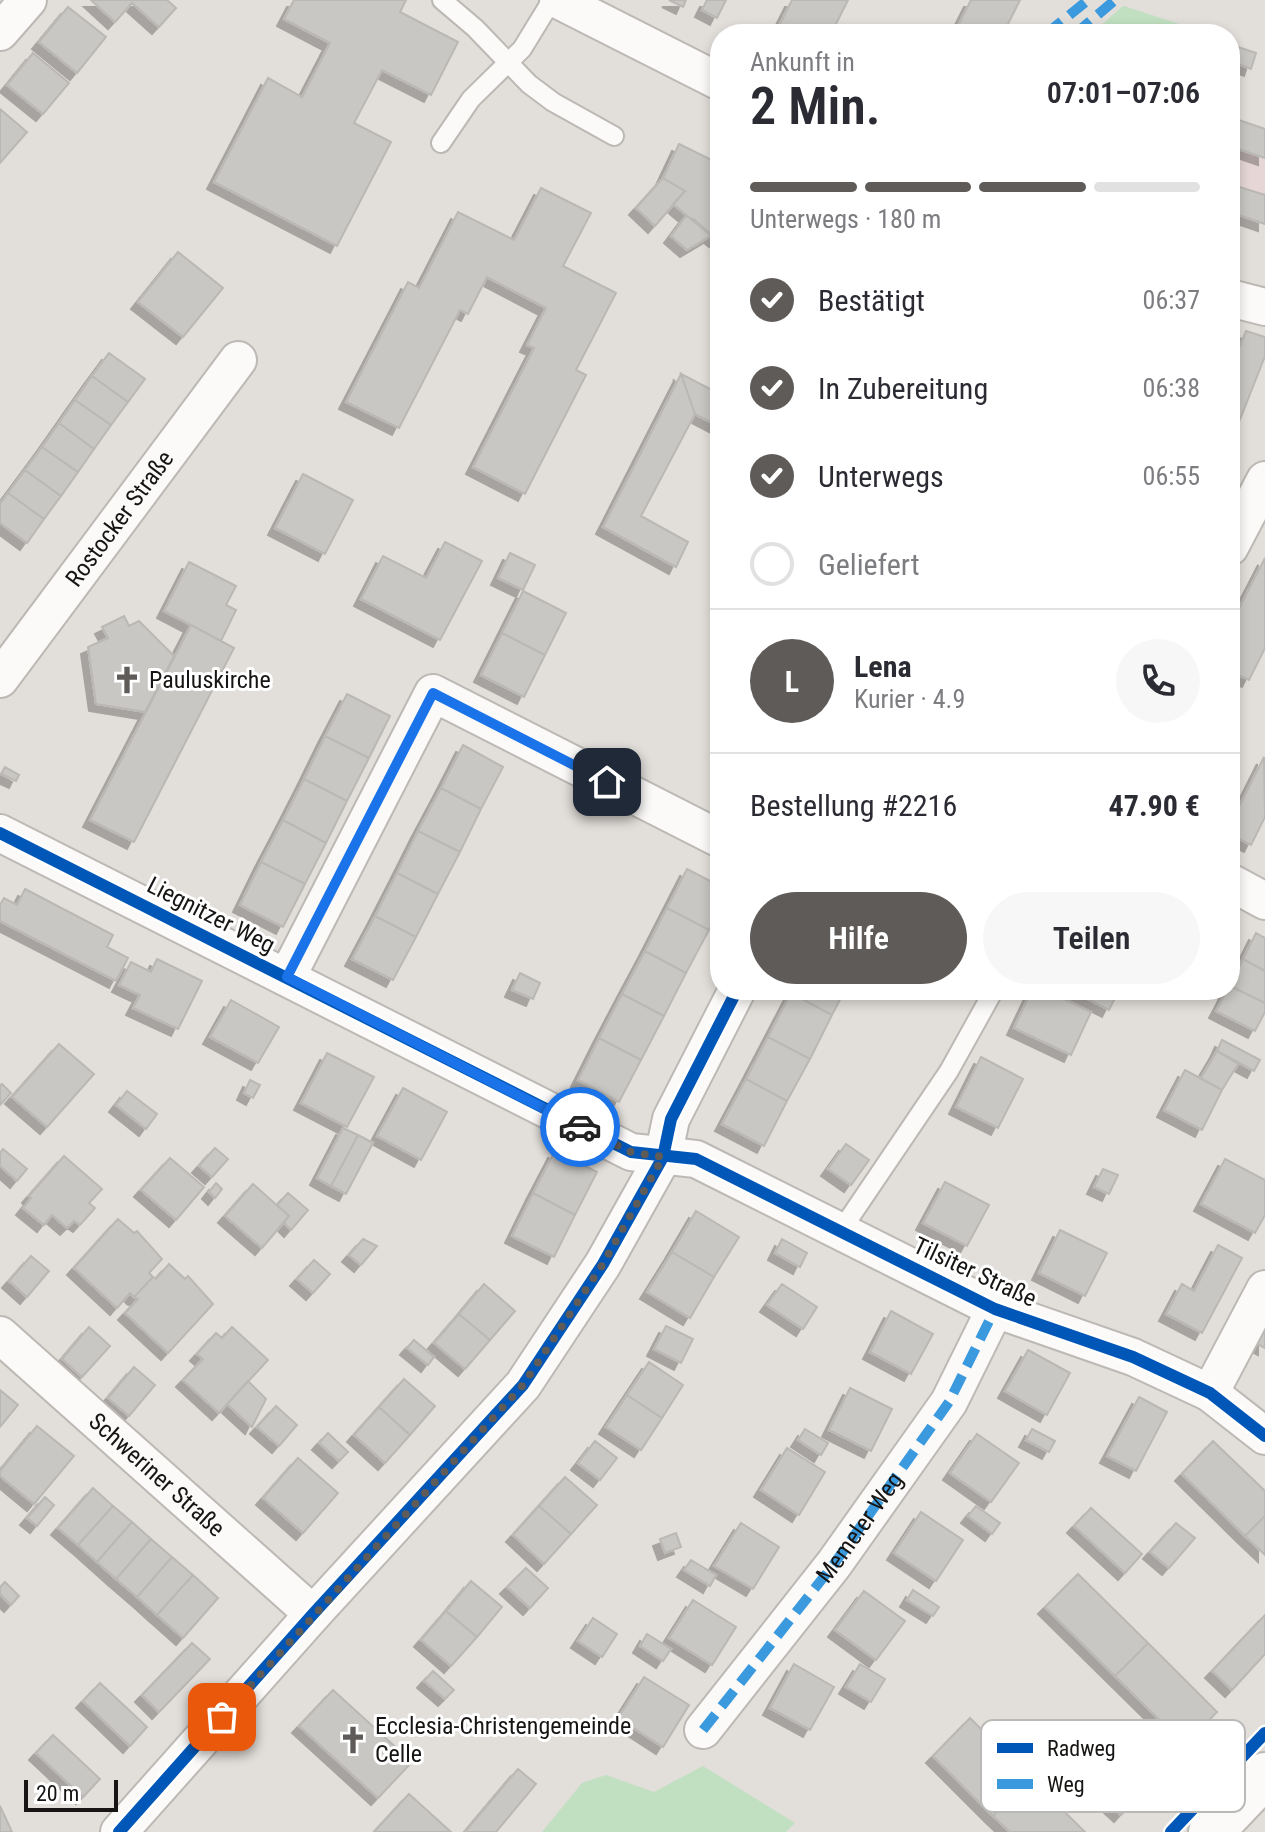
<!DOCTYPE html>
<html lang="de">
<head>
<meta charset="utf-8">
<style>
	:root { --surface:#fff; --page:#f7f7f7; --text:#2b2b33; --muted:#7c7c81; --line:#e1e1e2; --accent:#5e5b59 }
	body { margin:0; font-family:"Roboto Condensed",sans-serif; background:var(--page); color:var(--text); height:100vh; display:flex; flex-direction:column; font-size:30px; white-space:nowrap }
	* { box-sizing:border-box; margin:0 }
	p { font-size:26px; color:var(--muted) }
	.icon { flex:none; width:44px; height:44px; fill:none; stroke:currentColor; stroke-width:2; stroke-linecap:round; stroke-linejoin:round }
	.map { position:relative; flex:1; overflow:hidden }
	.side { position:absolute; left:710px; top:24px; width:530px; height:976px; display:flex; flex-direction:column; background:var(--surface); border-radius:32px; box-shadow:0 4px 12px #0003 }
	.side>* { flex:none }
	.scale { position:absolute; left:24px; bottom:20px; width:94px; box-sizing:border-box; padding-left:8px; border:4px solid #171513; border-top:0; font-size:22px; line-height:28px; white-space:nowrap; color:#171513; -webkit-text-stroke:6px #fff; paint-order:stroke }
	.pin { position:absolute; display:grid; place-items:center; width:68px; height:68px; color:#fff; margin:-34px; border-radius:16px; box-shadow:0 4px 12px #0006 }
	.courier { position:absolute; display:grid; place-items:center; width:80px; height:80px; margin:-40px; border:6px solid #1a73e8; border-radius:50%; background:#fff; color:#222; box-shadow:0 2px 10px #0007 }
	.head em { font-style:normal; font-weight:600 }
	.head div { display:flex; flex-direction:column-reverse }
	.head { display:flex; align-items:center; justify-content:space-between; height:136px; padding:0 40px }
	h1 { font-size:52px; font-weight:600; line-height:60px }
	.bar { display:grid; grid-template-columns:repeat(4,1fr); gap:12px 8px; align-content:center; height:96px; padding:0 40px }
	.bar i { height:10px; border-radius:6px; background:var(--line) }
	.bar .selected { background:var(--accent) }
	.bar p { grid-column:span 4 }
	.line { display:flex; align-items:center; gap:20px; padding:0 40px; border-top:2px solid var(--line) }
	.line div { flex:1 }
	.round { display:grid; place-items:center; flex:none; width:84px; height:84px; border-radius:42px; background:var(--page) }
	ol { padding:0 40px; list-style:none }
	li { display:flex; align-items:center; gap:24px; height:88px }
	li p { margin-inline-start:auto }
	li .icon { padding:8px; border-radius:50%; background:var(--accent); color:#fff; stroke-width:4 }
	li:last-child { color:var(--muted) }
	li i { width:44px; height:44px; border:4px solid var(--line); border-radius:50% }
	.button { display:flex; gap:16px; margin-top:auto; padding:16px 40px }
	.button a { flex:1; height:92px; border-radius:48px; background:var(--accent); color:#fff; font-size:32px; font-weight:600; line-height:92px; text-align:center }
	.button a+a { background:var(--page); color:var(--text) }
	.map>svg:first-child { display:block }
</style>
</head>
<body>
<div class="map">
<svg width="1265" height="1832" viewBox="0 0 1265 1832">
	<defs>
		<filter id="shadow"><feDropShadow dx="-7" dy="7" stdDeviation="0" flood-color="#0004"/></filter>
	</defs>
	<rect width="100%" height="100%" fill="#e2deda"/>
	<!-- industrial -->
	<path fill="#e6d6d6" d="M1230,117L1265,129V224L1230,212Z"/>
	<!-- green -->
	<path fill="#c1dfc1" d="M1123,6H1124L1210,34H1091Z
		M703,1766L795,1823L786,1832H542L582,1783L606,1775L654,1792Z"/>
	<!-- building -->
	<path fill="#c9c7c4" stroke="#bab8b5" stroke-width="2" filter="url(#shadow)" d="M91,0H167L176,8L159,27L132,3L115,22Z
		M294,0H406L400,12L458,42L431,95L382,70L354,123L391,142L337,246L214,182L268,78L302,97L330,43L284,19Z
		M669,0H686L683,7Z
		M707,0H726L717,18L702,10Z
		M792,0H848L831,34H775Z
		M971,0H1020L1003,34H954Z
		M68,7L106,37L77,73L39,42Z
		M1238,47L1256,53L1251,69L1233,62Z
		M33,53L69,83L43,114L7,85Z
		M0,109L27,132L0,163Z
		M1230,117L1265,129V158L1230,146Z
		M679,144L720,164V235L716,240L673,204L685,191L663,178Z
		M663,178L685,191L655,226L636,208Z
		M1230,184L1265,195V224L1230,212Z
		M541,188L591,213L563,266L616,293L576,370L586,375L525,494L473,467L534,348L527,345L546,308L487,277L468,314L460,310L399,428L346,402L408,282L419,288L458,212L514,240Z
		M686,216L695,220L712,235L687,250L671,236Z
		M178,252L223,288L183,337L138,302Z
		M1246,331L1265,337V356L1235,432L1230,430V370Z
		M109,353L145,379L128,402L92,376Z
		M681,374L720,394V427L695,414Z
		M681,374L695,414L641,516L688,542L676,567L603,527Z
		M92,376L128,402L111,425L75,400Z
		M75,400L111,425L94,449L59,423Z
		M59,423L94,449L78,472L42,447Z
		M42,447L78,472L61,496L25,470Z
		M25,470L61,496L44,519L8,493Z
		M303,474L353,500L325,554L275,528Z
		M1230,480L1242,486L1238,494L1230,491Z
		M8,493L44,519L27,543L0,523V504Z
		M445,542L482,561L440,640L361,599L383,556L426,578Z
		M510,553L535,565L523,590L498,578Z
		M1265,558V648L1249,680L1230,671V626Z
		M189,562L236,586L226,605L236,610L221,641L164,611Z
		M523,591L566,613L545,655L502,633Z
		M124,616L129,626L139,621L174,656L145,712L96,704L88,647L108,638L102,627Z
		M191,625L234,648L134,842L90,820Z
		M502,633L545,655L524,697L481,675Z
		M347,694L390,716L369,758L325,736Z
		M325,736L369,758L347,801L304,779Z
		M463,745L503,767L481,809L441,788Z
		M1264,757L1265,817L1251,845L1230,834V825Z
		M5,767L19,775L16,781L1,774Z
		M304,779L347,801L326,843L283,820Z
		M441,788L481,809L460,852L418,831Z
		M283,820L326,843L305,884L261,862Z
		M418,831L460,852L438,894L397,873Z
		M261,862L305,884L283,927L240,905Z
		M687,869L720,886V909L709,930L667,908Z
		M397,873L438,894L416,937L375,916Z
		M25,889L113,935L107,947L128,958L116,981L0,921V905L4,898L17,905Z
		M667,908L709,930L686,973L645,951Z
		M375,916L416,937L393,980L352,959Z
		M1256,933L1265,938V971L1243,959Z
		M645,951L686,973L664,1016L622,994Z
		M157,959L202,981L178,1029L133,1008L140,995L119,985L131,962L151,972Z
		M1243,959L1265,971V1003L1230,986Z
		M520,973L540,983L533,999L512,990Z
		M1230,986L1265,1003V1012L1255,1031L1216,1011L1227,990H1230Z
		M792,990H845L832,1015L791,993Z
		M1032,990H1045L1091,1012L1071,1055L1014,1028Z
		M1070,990H1110L1117,994L1109,1010Z
		M791,993L832,1015L810,1059L768,1037Z
		M622,994L664,1016L641,1060L599,1038Z
		M231,1000L279,1027L258,1063L210,1037Z
		M768,1037L810,1059L787,1101L746,1079Z
		M599,1038L641,1060L619,1102L578,1080Z
		M1222,1040L1260,1060L1254,1071L1217,1051Z
		M59,1044L94,1074L47,1127L12,1097Z
		M1217,1051L1238,1064L1222,1090L1201,1078Z
		M327,1053L374,1077L347,1127L301,1103Z
		M981,1057L1023,1079L998,1128L956,1107Z
		M1185,1070L1222,1090L1202,1130L1164,1110Z
		M746,1079L787,1101L764,1146L722,1124Z
		M250,1080L260,1085L253,1098L244,1093Z
		M2,1084L11,1093L0,1105V1086Z
		M403,1088L447,1112L421,1160L377,1136Z
		M127,1091L157,1114L146,1129L116,1105Z
		M343,1128L358,1135L331,1186L317,1178Z
		M358,1135L373,1143L346,1194L331,1186Z
		M846,1144L869,1160L851,1185L828,1169Z
		M215,1148L228,1159L212,1177L199,1166Z
		M3,1149L27,1169L17,1181L0,1166V1153Z
		M555,1151L597,1172L575,1215L533,1193Z
		M64,1156L102,1189L89,1203L95,1208L80,1225L74,1221L67,1228L52,1215L44,1225L23,1208L31,1198L29,1196Z
		M170,1158L204,1187L176,1220L141,1190Z
		M1225,1159L1265,1180V1215L1255,1233L1201,1204Z
		M1103,1169L1118,1175L1109,1194L1094,1187Z
		M945,1182L989,1205L967,1246L923,1223Z
		M216,1183L222,1189L215,1198L209,1192Z
		M253,1184L289,1216L262,1248L225,1216Z
		M288,1193L308,1210L291,1230L284,1223L289,1216L277,1205Z
		M533,1193L575,1215L554,1257L512,1236Z
		M696,1211L739,1237L714,1277L672,1252Z
		M118,1219L134,1233L137,1231L162,1259L149,1273L153,1277L134,1297L130,1293L117,1308L74,1268Z
		M1060,1230L1107,1253L1085,1296L1039,1273Z
		M363,1239L377,1246L361,1265L349,1255Z
		M782,1239L807,1253L800,1267L775,1253Z
		M1218,1245L1242,1258L1202,1333L1166,1314L1182,1284L1194,1291Z
		M672,1252L714,1277L690,1318L647,1292Z
		M31,1256L49,1271L27,1297L9,1281Z
		M314,1260L330,1274L313,1293L297,1279Z
		M169,1264L185,1279L188,1276L213,1304L168,1353L125,1313L138,1299L134,1297L153,1277L156,1279Z
		M484,1284L515,1311L490,1340L459,1314Z
		M782,1284L817,1307L803,1329L767,1305Z
		M891,1311L933,1334L911,1374L870,1352Z
		M1265,1313V1348L1250,1340Z
		M459,1314L490,1340L465,1369L434,1343Z
		M666,1326L693,1339L681,1363L654,1349Z
		M89,1327L110,1346L82,1377L62,1359Z
		M232,1327L268,1360L219,1413L183,1380L203,1359L197,1354L216,1333L222,1338Z
		M414,1340L434,1357L428,1365L407,1348Z
		M1028,1350L1070,1373L1047,1415L1005,1391Z
		M649,1362L683,1385L662,1418L627,1395Z
		M134,1367L155,1385L129,1416L108,1398Z
		M404,1379L435,1406L410,1435L379,1407Z
		M248,1381L266,1399L252,1427L227,1404Z
		M850,1388L892,1409L871,1451L829,1430Z
		M0,1390L18,1405L0,1427Z
		M627,1395L662,1418L641,1450L606,1427Z
		M1139,1397L1167,1412L1136,1471L1107,1456Z
		M276,1406L297,1425L279,1446L257,1427Z
		M379,1407L410,1435L385,1463L354,1435Z
		M37,1426L74,1456L34,1504L0,1476V1471Z
		M805,1429L828,1443L821,1455L798,1440Z
		M1032,1429L1055,1441L1049,1452L1026,1440Z
		M328,1433L348,1452L339,1461L319,1443Z
		M977,1434L1019,1463L991,1502L950,1473Z
		M595,1441L617,1458L600,1480L578,1463Z
		M1213,1441L1265,1491V1516L1245,1536L1182,1474Z
		M787,1448L825,1472L799,1515L761,1490Z
		M298,1458L338,1493L303,1533L263,1498Z
		M565,1477L597,1505L571,1534L539,1506Z
		M93,1488L113,1506L78,1545L58,1528Z
		M45,1497L54,1505L37,1526L27,1518Z
		M113,1506L132,1522L97,1562L78,1545Z
		M539,1506L571,1534L544,1564L513,1535Z
		M976,1506L1000,1523L992,1534L968,1516Z
		M1091,1508L1142,1554L1125,1573L1074,1526Z
		M921,1512L963,1540L936,1581L894,1553Z
		M1265,1516V1555L1245,1536Z
		M132,1522L151,1539L116,1579L97,1562Z
		M741,1523L779,1547L753,1589L714,1566Z
		M1176,1523L1195,1538L1169,1568L1150,1552Z
		M676,1533L681,1547L665,1553L660,1539Z
		M151,1539L172,1557L137,1597L116,1579Z
		M172,1557L193,1575L157,1615L137,1597Z
		M691,1560L716,1575L710,1586L684,1570Z
		M526,1568L548,1588L530,1608L507,1587Z
		M1078,1574L1148,1643L1115,1676L1045,1607Z
		M193,1575L218,1598L183,1638L157,1615Z
		M471,1581L502,1607L477,1637L446,1611Z
		M5,1582L19,1596L11,1605L0,1594V1587Z
		M913,1590L939,1607L933,1616L907,1600Z
		M864,1591L905,1621L876,1660L835,1630Z
		M693,1600L736,1627L712,1665L669,1638Z
		M446,1611L477,1637L451,1666L421,1640Z
		M1265,1615V1654L1232,1690L1212,1671Z
		M593,1618L617,1634L602,1657L578,1641Z
		M647,1634L671,1649L663,1661L640,1646Z
		M192,1643L210,1659L159,1712L142,1695Z
		M1148,1643L1217,1712L1185,1745L1115,1676Z
		M794,1664L834,1687L810,1730L770,1708Z
		M860,1664L885,1679L871,1702L846,1687Z
		M433,1671L454,1690L445,1699L424,1681Z
		M644,1677L689,1705L663,1747L618,1718Z
		M100,1683L147,1727L130,1746L83,1701Z
		M333,1690L412,1762L378,1798L299,1726Z
		M970,1718L1030,1778L993,1816L933,1756Z
		M53,1735L100,1779L83,1797L36,1753Z
		M1139,1748L1162,1769L1121,1815L1098,1794Z
		M518,1769L536,1784L496,1832H465Z
		M1030,1778L1085,1832H1010L993,1816Z
		M409,1794L451,1832H374Z
		M0,1806L12,1832H0Z"/>
	<g fill="none" stroke-linecap="round" stroke-linejoin="round">
		<defs>
			<path id="service" d="M442,0L475,28L529,84L553,102L614,136
				M441,143L471,99L522,49L552,0
				M840,1232L949,1071L994,990"/>
			<g id="minor">
				<path d="M558,0L720,82"/>
				<path d="M0,32L28,0"/>
				<path d="M1230,298L1265,307"/>
				<path d="M1230,547L1265,480"/>
				<path id="s1" d="M0,679L238,360"/>
				<path d="M0,833L631,1152L696,1159L995,1309L1133,1357L1210,1393L1265,1436"/>
				<path d="M1230,882L1265,901"/>
				<path d="M287,977L433,693L720,839"/>
				<path id="s2" d="M0,1335L313,1614"/>
				<path d="M1210,1393L1265,1289"/>
				<path id="s3" d="M703,1730L834,1564L949,1402L995,1309"/>
				<path d="M119,1832L313,1614L523,1385L603,1264L663,1157L671,1119L737,990"/>
			</g>
			<path id="tertiary" d="M1211,1832L1265,1775"/>
		</defs>
		<!-- service casing -->
		<use href="#service" stroke="#bcb9b5" stroke-width="22"/>
		<!-- minor casing -->
		<use href="#minor" stroke="#bcb9b5" stroke-width="40"/>
		<!-- tertiary casing -->
		<use href="#tertiary" stroke="#bcb9b5" stroke-width="48"/>
		<!-- service -->
		<use href="#service" stroke="#fbfaf9" stroke-width="18"/>
		<!-- minor -->
		<use href="#minor" stroke="#fbfaf9" stroke-width="36"/>
		<!-- tertiary -->
		<use href="#tertiary" stroke="#fbfaf9" stroke-width="44"/>
		<!-- quiet -->
		<path stroke="#3b9ade" stroke-width="10" stroke-dasharray="20 10" stroke-linecap="butt" d="M1046,34L1088,0
			M1075,34L1115,0
			M703,1730L834,1564L949,1402L995,1309"/>
		<defs>
			<path id="cycleway" d="M0,833L631,1152L696,1159L995,1309L1133,1357L1210,1393L1265,1436
				M119,1832L313,1614L523,1385L603,1264L663,1157L671,1119L737,990
				M1171,1832L1265,1733"/>
		</defs>
		<!-- cycleway casing -->
		<use href="#cycleway" stroke="#fff" stroke-width="17"/>
		<!-- cycleway -->
		<use href="#cycleway" stroke="#0057b8" stroke-width="12"/>
	</g>
	<g fill="none" stroke-linecap="round" stroke-linejoin="round">
		<!-- done -->
		<path stroke="#5e5b59" stroke-width="8" stroke-dasharray="0 14.4" d="M222,1717L523,1385L603,1264L663,1157L631,1152L580,1127"/>
		<!-- route -->
		<path stroke="#1a73e8" stroke-width="10" d="M580,1127L287,977L433,693L607,782"/>
	</g>
	<!-- icons -->
	<defs>
		<symbol id="church-bare" viewBox="-9 -9 18 18"><path d="M-1.2-6h2.4v3.5h3.3v2.4h-3.3V6h-2.4V-.1h-3.3v-2.4h3.3Z" fill="#5e5b59" stroke="#fff" stroke-width="2.5" paint-order="stroke"/></symbol>
	</defs>
	<g fill-rule="evenodd">
		<use href="#church-bare" x="107" y="660" width="40" height="40"/>
		<use href="#church-bare" x="333" y="1720" width="40" height="40"/>
	</g>
	<g text-anchor="middle" stroke-width="6" stroke-linejoin="round" paint-order="stroke">
		<!-- street labels -->
		<g font-size="24" fill="#171513" stroke="#fff">
			<text dy="8" stroke="none"><textPath href="#s1" startOffset="200">Rostocker Straße</textPath></text>
			<text transform="translate(211 915) rotate(27)" y="8">Liegnitzer Weg</text>
			<text transform="translate(975 1272) rotate(25)" y="8">Tilsiter Straße</text>
			<text dy="8" stroke="none"><textPath href="#s2" startOffset="210">Schweriner Straße</textPath></text>
			<text dy="8" stroke="none"><textPath href="#s3" startOffset="256">Memeler Weg</textPath></text>
		</g>
		<!-- poi labels -->
		<g font-size="24" fill="#171513" stroke="#fff" text-anchor="start">
			<text x="149" y="688">Pauluskirche</text>
			<text x="375" y="1734">Ecclesia-Christengemeinde<tspan x="375" dy="28">Celle</tspan></text>
		</g>
	</g>
	<!-- legend -->
	<rect x="981" y="1720" width="264" height="92" rx="12" fill="#fff" stroke="#b9b9b8" stroke-width="2"/>
	<rect x="997" y="1743" width="36" height="10" fill="#0057b8"/>
	<rect x="997" y="1779" width="36" height="10" fill="#3b9ade"/>
	<g font-size="22" fill="#171513">
		<text x="1047" y="1756">Radweg</text>
		<text x="1047" y="1792">Weg</text>
	</g>
</svg>
<div class="scale">20 m</div>
<div class="pin" style="left:222px;top:1717px;background:#ea580c"><svg class="icon" aria-label="bag" viewBox="0 0 24 24"><path d="M5 8h14l-1 12H6zM9 8a3 3 0 0 1 6 0"/></svg></div>
<div class="pin" style="left:607px;top:782px;background:#1f2937"><svg class="icon" aria-label="home" viewBox="0 0 24 24"><path d="M3 11l9-7 9 7M6 9v11h12V9"/></svg></div>
<div class="courier" style="left:580px;top:1127px"><svg class="icon" aria-label="car" viewBox="0 0 24 24"><path d="M5 17H2v-5l4-1 3-4h7l3 4 3 1v5h-3M9 17h6M6 11h13"/><circle cx="7" cy="17" r="2"/><circle cx="17" cy="17" r="2"/></svg></div>
<section class="side">
<div class="head"><div><h1>2 Min.</h1><p>Ankunft in</p></div><em>07:01–07:06</em></div>
<div class="bar"><i class="selected"></i><i class="selected"></i><i class="selected"></i><i></i><p>Unterwegs · 180 m</p></div>
<ol>
<li><svg class="icon" aria-label="check" viewBox="0 0 24 24"><path d="M5 12l5 5 9-10"/></svg>Bestätigt<p>06:37</p></li>
<li><svg class="icon" aria-label="check" viewBox="0 0 24 24"><path d="M5 12l5 5 9-10"/></svg>In Zubereitung<p>06:38</p></li>
<li><svg class="icon" aria-label="check" viewBox="0 0 24 24"><path d="M5 12l5 5 9-10"/></svg>Unterwegs<p>06:55</p></li>
<li><i></i>Geliefert</li>
</ol>
<div class="line" style="height:144px"><b class="round" style="background:var(--accent);color:#fff">L</b><div><b>Lena</b><p>Kurier · 4.9</p></div><a class="round"><svg class="icon" aria-label="phone" viewBox="0 0 24 24"><path d="M5 4h4l2 5-3 2q2 4 5 5l2-3 5 2v4C11 20 4 13 5 4z"/></svg></a></div>
<div class="line" style="height:104px"><div>Bestellung #2216</div><b>47.90 €</b></div>
<div class="button"><a>Hilfe</a><a>Teilen</a></div>
</section>
</div>
</body>
</html>
